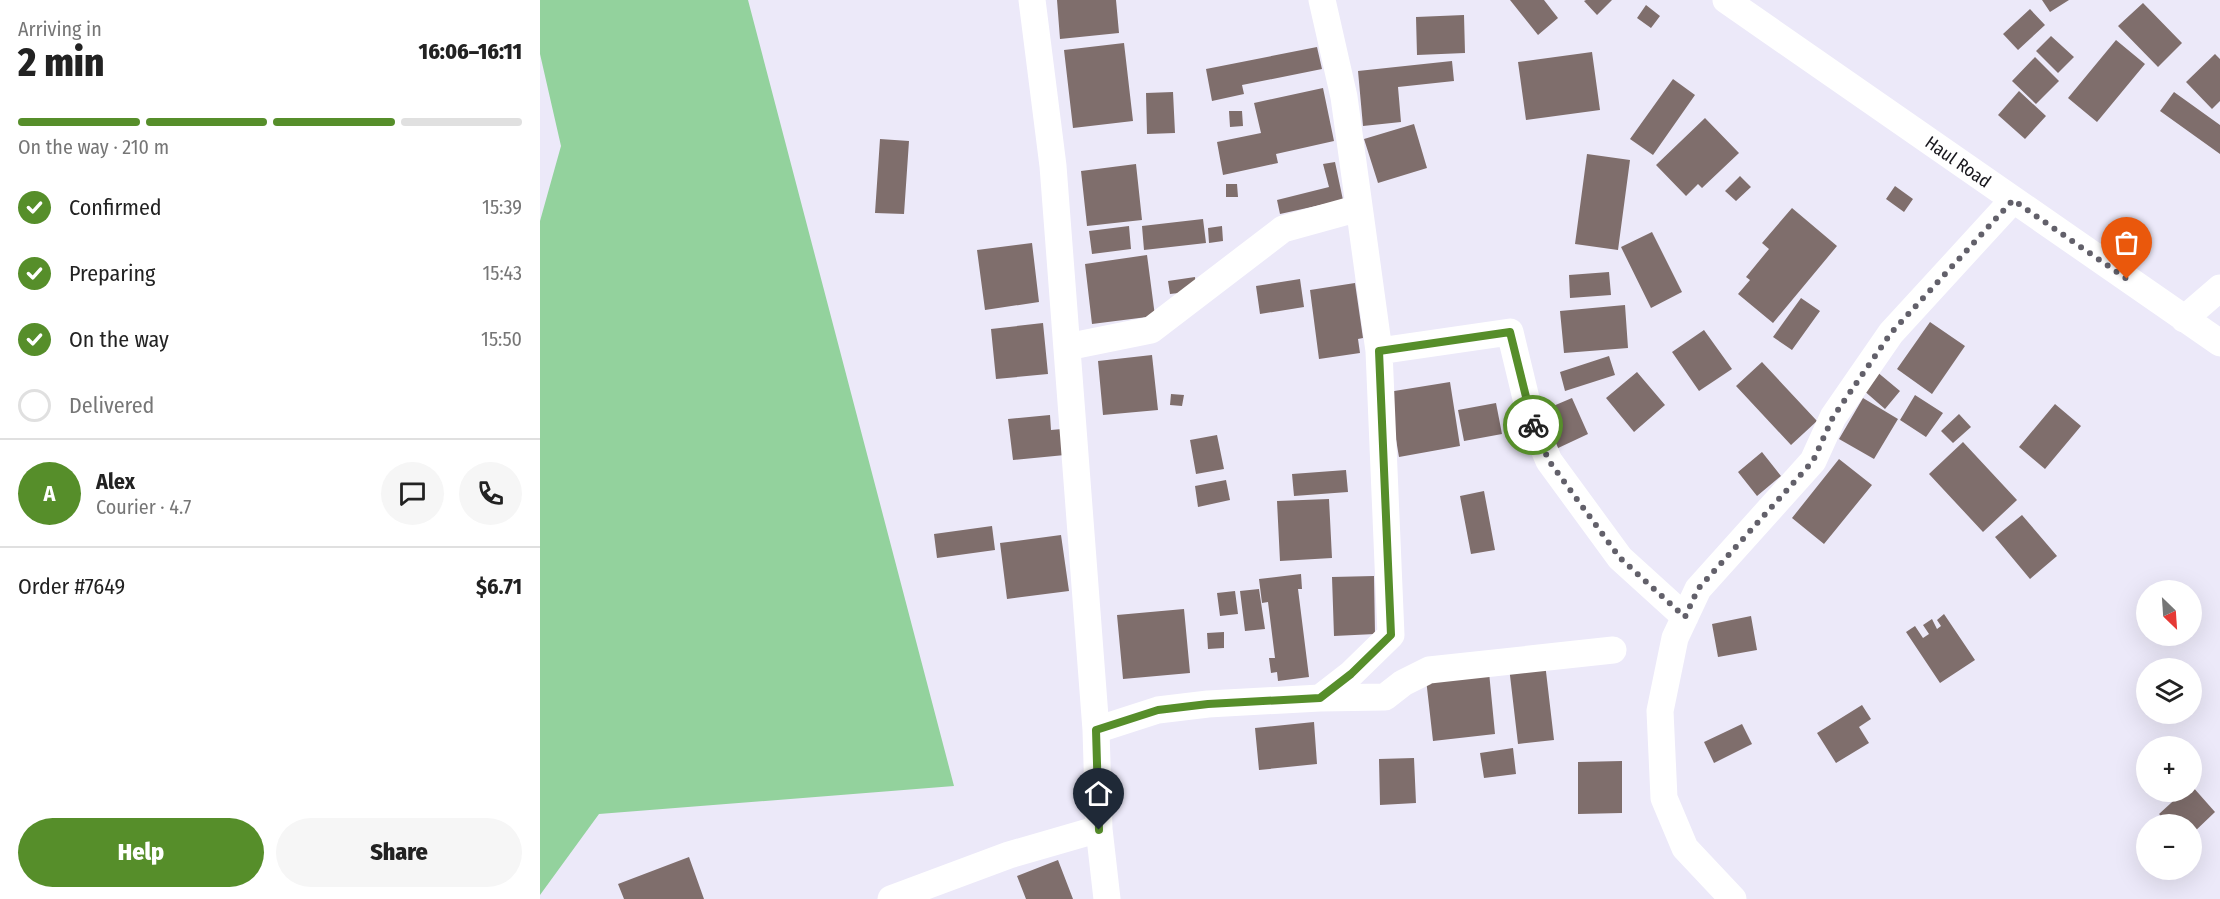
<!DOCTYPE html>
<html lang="en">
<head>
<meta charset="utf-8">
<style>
	:root { --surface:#fff; --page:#f6f6f6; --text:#222; --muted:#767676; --line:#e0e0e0; --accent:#568e2a }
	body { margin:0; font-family:"Fira Sans Condensed",sans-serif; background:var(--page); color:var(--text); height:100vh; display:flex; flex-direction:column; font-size:22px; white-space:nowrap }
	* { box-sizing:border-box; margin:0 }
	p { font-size:20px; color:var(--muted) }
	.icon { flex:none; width:33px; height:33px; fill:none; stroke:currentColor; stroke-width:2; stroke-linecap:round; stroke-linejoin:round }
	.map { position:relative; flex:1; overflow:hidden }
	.details { display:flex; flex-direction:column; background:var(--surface); width:540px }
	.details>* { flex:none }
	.needle { width:39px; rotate:155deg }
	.controls { position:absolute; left:1596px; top:580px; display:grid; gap:12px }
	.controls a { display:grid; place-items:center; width:66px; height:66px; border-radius:50%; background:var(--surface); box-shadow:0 6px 24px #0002; font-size:30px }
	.pin { position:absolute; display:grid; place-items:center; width:51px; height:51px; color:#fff; margin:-62px -26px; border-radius:50% 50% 50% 0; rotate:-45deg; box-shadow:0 0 6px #0007 }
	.pin .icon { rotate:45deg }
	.courier { position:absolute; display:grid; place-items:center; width:60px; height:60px; margin:-30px; border:4px solid #568e2a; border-radius:50%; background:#fff; color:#222; box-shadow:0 2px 8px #0007 }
	.head em { font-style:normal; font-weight:800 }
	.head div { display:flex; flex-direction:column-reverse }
	.head { display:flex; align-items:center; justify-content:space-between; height:102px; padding:0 18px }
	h1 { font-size:39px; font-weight:800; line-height:45px }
	.bar { display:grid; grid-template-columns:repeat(4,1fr); gap:9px 6px; align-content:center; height:72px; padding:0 18px }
	.bar i { height:8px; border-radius:4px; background:var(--line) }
	.bar .selected { background:var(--accent) }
	.bar p { grid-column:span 4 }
	.line { display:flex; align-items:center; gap:15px; padding:0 18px; border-top:2px solid var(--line) }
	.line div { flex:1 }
	.round { display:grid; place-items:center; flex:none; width:63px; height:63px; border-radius:32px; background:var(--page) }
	ol { padding:0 18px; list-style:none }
	li { display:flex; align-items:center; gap:18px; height:66px }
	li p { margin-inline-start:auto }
	li .icon { padding:6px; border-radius:50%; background:var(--accent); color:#fff; stroke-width:4 }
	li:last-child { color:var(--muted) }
	li i { width:33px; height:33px; border:3px solid var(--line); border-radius:50% }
	.button { display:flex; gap:12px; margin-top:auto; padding:12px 18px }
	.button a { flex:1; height:69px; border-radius:36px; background:var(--accent); color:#fff; font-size:24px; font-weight:800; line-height:69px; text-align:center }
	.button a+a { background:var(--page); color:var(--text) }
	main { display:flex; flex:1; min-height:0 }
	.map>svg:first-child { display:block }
</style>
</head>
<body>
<main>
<section class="details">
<div class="head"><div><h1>2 min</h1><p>Arriving in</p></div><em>16:06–16:11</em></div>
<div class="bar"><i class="selected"></i><i class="selected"></i><i class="selected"></i><i></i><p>On the way · 210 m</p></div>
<ol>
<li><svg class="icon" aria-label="check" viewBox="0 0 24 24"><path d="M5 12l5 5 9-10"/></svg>Confirmed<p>15:39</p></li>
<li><svg class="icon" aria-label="check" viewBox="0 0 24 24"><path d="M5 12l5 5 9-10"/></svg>Preparing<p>15:43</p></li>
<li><svg class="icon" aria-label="check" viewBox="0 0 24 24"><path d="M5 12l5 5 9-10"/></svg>On the way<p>15:50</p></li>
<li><i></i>Delivered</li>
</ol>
<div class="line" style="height:108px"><b class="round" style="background:var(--accent);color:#fff">A</b><div><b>Alex</b><p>Courier · 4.7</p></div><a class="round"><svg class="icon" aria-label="chat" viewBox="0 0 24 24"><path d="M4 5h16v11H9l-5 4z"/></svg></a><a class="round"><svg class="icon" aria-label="phone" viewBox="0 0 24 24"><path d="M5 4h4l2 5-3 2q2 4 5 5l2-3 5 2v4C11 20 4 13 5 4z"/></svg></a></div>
<div class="line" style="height:78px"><div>Order #7649</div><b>$6.71</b></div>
<div class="button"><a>Help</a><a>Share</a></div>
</section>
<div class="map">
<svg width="1680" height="899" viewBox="0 0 1680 899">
	<rect width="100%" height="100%" fill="#ece9f9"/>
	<!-- green -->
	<path fill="#93d29d" d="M0,0H208L414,786L59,814L0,895V221L21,146L0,54Z"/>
	<!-- building -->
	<path fill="#7f6e6c" d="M517,0H576L579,33L520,39Z
		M970,0H1004L1018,18L998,35Z
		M1046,0H1072L1057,15L1044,1Z
		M1502,0H1529L1510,12Z
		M1603,3L1642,43L1618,67L1578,26Z
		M1106,5L1120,16L1111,28L1097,18Z
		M1490,9L1505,25L1478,50L1463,34Z
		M924,15L925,53L877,55L876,17Z
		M1511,36L1534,57L1518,73L1496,51Z
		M1576,40L1605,64L1557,122L1528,98Z
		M584,43L593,121L533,128L524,50Z
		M777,47L782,69L702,85L704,94L672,101L666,69Z
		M1052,52L1060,110L986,120L978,62Z
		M1675,54L1680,59V101L1672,109L1646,82Z
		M1495,57L1519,81L1496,104L1472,81Z
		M912,61L914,81L858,87L861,122L823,126L818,71Z
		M1133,79L1155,95L1113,155L1090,139Z
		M783,88L794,141L736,154L738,163L683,175L677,142L721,133L714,103Z
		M1479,91L1506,116L1485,139L1458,115Z
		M633,92L635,133L607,134L606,93Z
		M1634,92L1680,125V154L1620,111Z
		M689,111H702L703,126L690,127Z
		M1165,118L1199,153L1162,188L1158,184L1146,196L1116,165Z
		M874,124L887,168L838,183L824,139Z
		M340,139L369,141L364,214L335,213Z
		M1047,154L1090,160L1078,250L1035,244Z
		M795,162L803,200L740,214L737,200L789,187L783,164Z
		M596,164L602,220L547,226L541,171Z
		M1200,176L1211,187L1196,201L1185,191Z
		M686,184H697L698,197H686Z
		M1355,186L1373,199L1364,212L1346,199Z
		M1252,208L1297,246L1233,323L1198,294L1210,280L1206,277L1229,249L1222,243Z
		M663,219L666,243L604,250L602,226Z
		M589,226L591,249L552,254L549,231Z
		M682,226L683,241L669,243L668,228Z
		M1112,232L1142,292L1111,308L1081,247Z
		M492,243L499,302L445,310L437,250Z
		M607,255L615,316L552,324L545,264Z
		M1069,272L1071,295L1030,298L1029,275Z
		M655,277L656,291L630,294L628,281Z
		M760,279L764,307L720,314L716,286Z
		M815,283L823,338L818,339L820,353L779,359L770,290Z
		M1261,298L1280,311L1252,350L1233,337Z
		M1085,305L1088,348L1024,353L1020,311Z
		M1390,322L1425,346L1392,394L1357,369Z
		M503,323L508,374L456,379L451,329Z
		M1164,330L1192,369L1159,391L1132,352Z
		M612,355L618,410L563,415L558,361Z
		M1069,356L1075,375L1025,391L1020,372Z
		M1222,362L1277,421L1251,445L1196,386Z
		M1336,371L1360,391L1345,409L1322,389Z
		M1097,372L1125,405L1094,432L1066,398Z
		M910,382L920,446L859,457L848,392Z
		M631,394L644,395L642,406L630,405Z
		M1375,395L1403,413L1386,437L1360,420Z
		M1032,398L1048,434L1016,449L999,412Z
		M1323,398L1358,419L1334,459L1299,439Z
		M956,403L962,434L924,441L918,410Z
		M1515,404L1541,426L1505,469L1479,447Z
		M1419,414L1431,427L1413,443L1401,431Z
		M510,415L511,430L522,429L525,455L473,460L468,419Z
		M677,435L684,469L656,474L650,440Z
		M1423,442L1477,500L1443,532L1389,474Z
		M1222,452L1241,476L1217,496L1198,472Z
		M1299,459L1332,485L1284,544L1252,518Z
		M806,470L808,492L754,496L752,474Z
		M686,480L690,500L658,507L655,486Z
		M944,491L955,550L931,554L920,496Z
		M789,499L792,558L740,561L737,501Z
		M1482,515L1517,556L1490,579L1455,537Z
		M452,526L455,550L397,558L394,534Z
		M521,535L529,591L467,599L460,543Z
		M761,574L762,589H758L769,677L738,681L737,672L731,673L729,658H735L728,602L722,603L719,579Z
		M834,576L835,634L794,636L792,577Z
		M719,589L725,629L705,631L700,591Z
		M695,591L698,614L680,616L677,593Z
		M644,609L650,673L583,679L577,615Z
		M1404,614L1435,660L1400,683L1366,632L1375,626L1383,638L1389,634L1383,625L1392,619L1397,629L1401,626L1397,620Z
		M1211,616L1217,650L1178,657L1172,624Z
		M684,632V648L668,649L667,633Z
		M1005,663L1014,740L978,744L969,667Z
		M949,672L955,734L893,741L886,679Z
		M1322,705L1331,719L1319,727L1329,743L1296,763L1277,733Z
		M774,722L777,764L719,770L715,728Z
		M1202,724L1212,744L1174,763L1164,742Z
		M973,748L976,774L944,778L940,753Z
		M874,758L876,803L840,805L839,759Z
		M1082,761V813L1038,814V762Z
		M1652,786L1675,812L1652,834V825H1629L1619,814L1643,792H1652Z
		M149,857L164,899H84L78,884Z
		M518,860L533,899H486L477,876Z"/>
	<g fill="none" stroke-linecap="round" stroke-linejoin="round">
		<!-- minor -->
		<path stroke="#fff" stroke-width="27" d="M492,0L513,166L556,730L559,829L567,899
			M1186,0L1680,343
			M1644,319L1680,288
			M527,347L611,330L743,229L819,208
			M839,351L970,332L991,419L1009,461L1080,558L1145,617
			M780,698L845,697L863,683L889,670L1073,650
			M556,730L618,710L668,704L780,698L811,674L851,635L839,351L804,97L782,0
			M351,899L469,855L559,829
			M1193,899L1145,848L1124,798L1120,711L1135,638L1158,589L1273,461L1293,417L1351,333L1473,200"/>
	</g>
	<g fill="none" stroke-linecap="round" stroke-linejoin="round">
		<!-- done -->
		<path stroke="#62606a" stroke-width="6" stroke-dasharray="0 10.8" d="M993,425L1009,461L1080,558L1145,617L1158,589L1273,461L1293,417L1351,333L1473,200L1587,279"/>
		<!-- route -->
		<path stroke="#568e2a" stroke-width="8" d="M559,830L556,730L618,710L668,704L780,698L811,674L851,635L839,351L970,332L993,425"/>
	</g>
	<g text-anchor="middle" stroke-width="4.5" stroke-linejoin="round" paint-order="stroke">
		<!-- street labels -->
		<g font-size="18" fill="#18171d" stroke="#fff">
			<text transform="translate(1418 162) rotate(35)" y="6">Haul Road</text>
		</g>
	</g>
</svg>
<div class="controls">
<a><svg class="needle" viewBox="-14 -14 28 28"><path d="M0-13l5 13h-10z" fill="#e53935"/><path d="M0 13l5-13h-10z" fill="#767676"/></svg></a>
<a><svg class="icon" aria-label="layers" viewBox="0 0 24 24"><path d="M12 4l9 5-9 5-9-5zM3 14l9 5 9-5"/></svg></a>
<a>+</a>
<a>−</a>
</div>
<div class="pin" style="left:1587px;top:279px;background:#ea580c"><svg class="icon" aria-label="bag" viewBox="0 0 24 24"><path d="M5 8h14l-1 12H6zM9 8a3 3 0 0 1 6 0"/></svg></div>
<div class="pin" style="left:559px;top:830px;background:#1f2937"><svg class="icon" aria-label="home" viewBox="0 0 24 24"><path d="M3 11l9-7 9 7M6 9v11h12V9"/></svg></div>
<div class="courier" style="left:993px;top:425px"><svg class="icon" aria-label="bike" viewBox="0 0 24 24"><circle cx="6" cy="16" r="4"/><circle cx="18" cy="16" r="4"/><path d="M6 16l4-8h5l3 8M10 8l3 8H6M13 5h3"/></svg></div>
</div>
</main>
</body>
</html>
